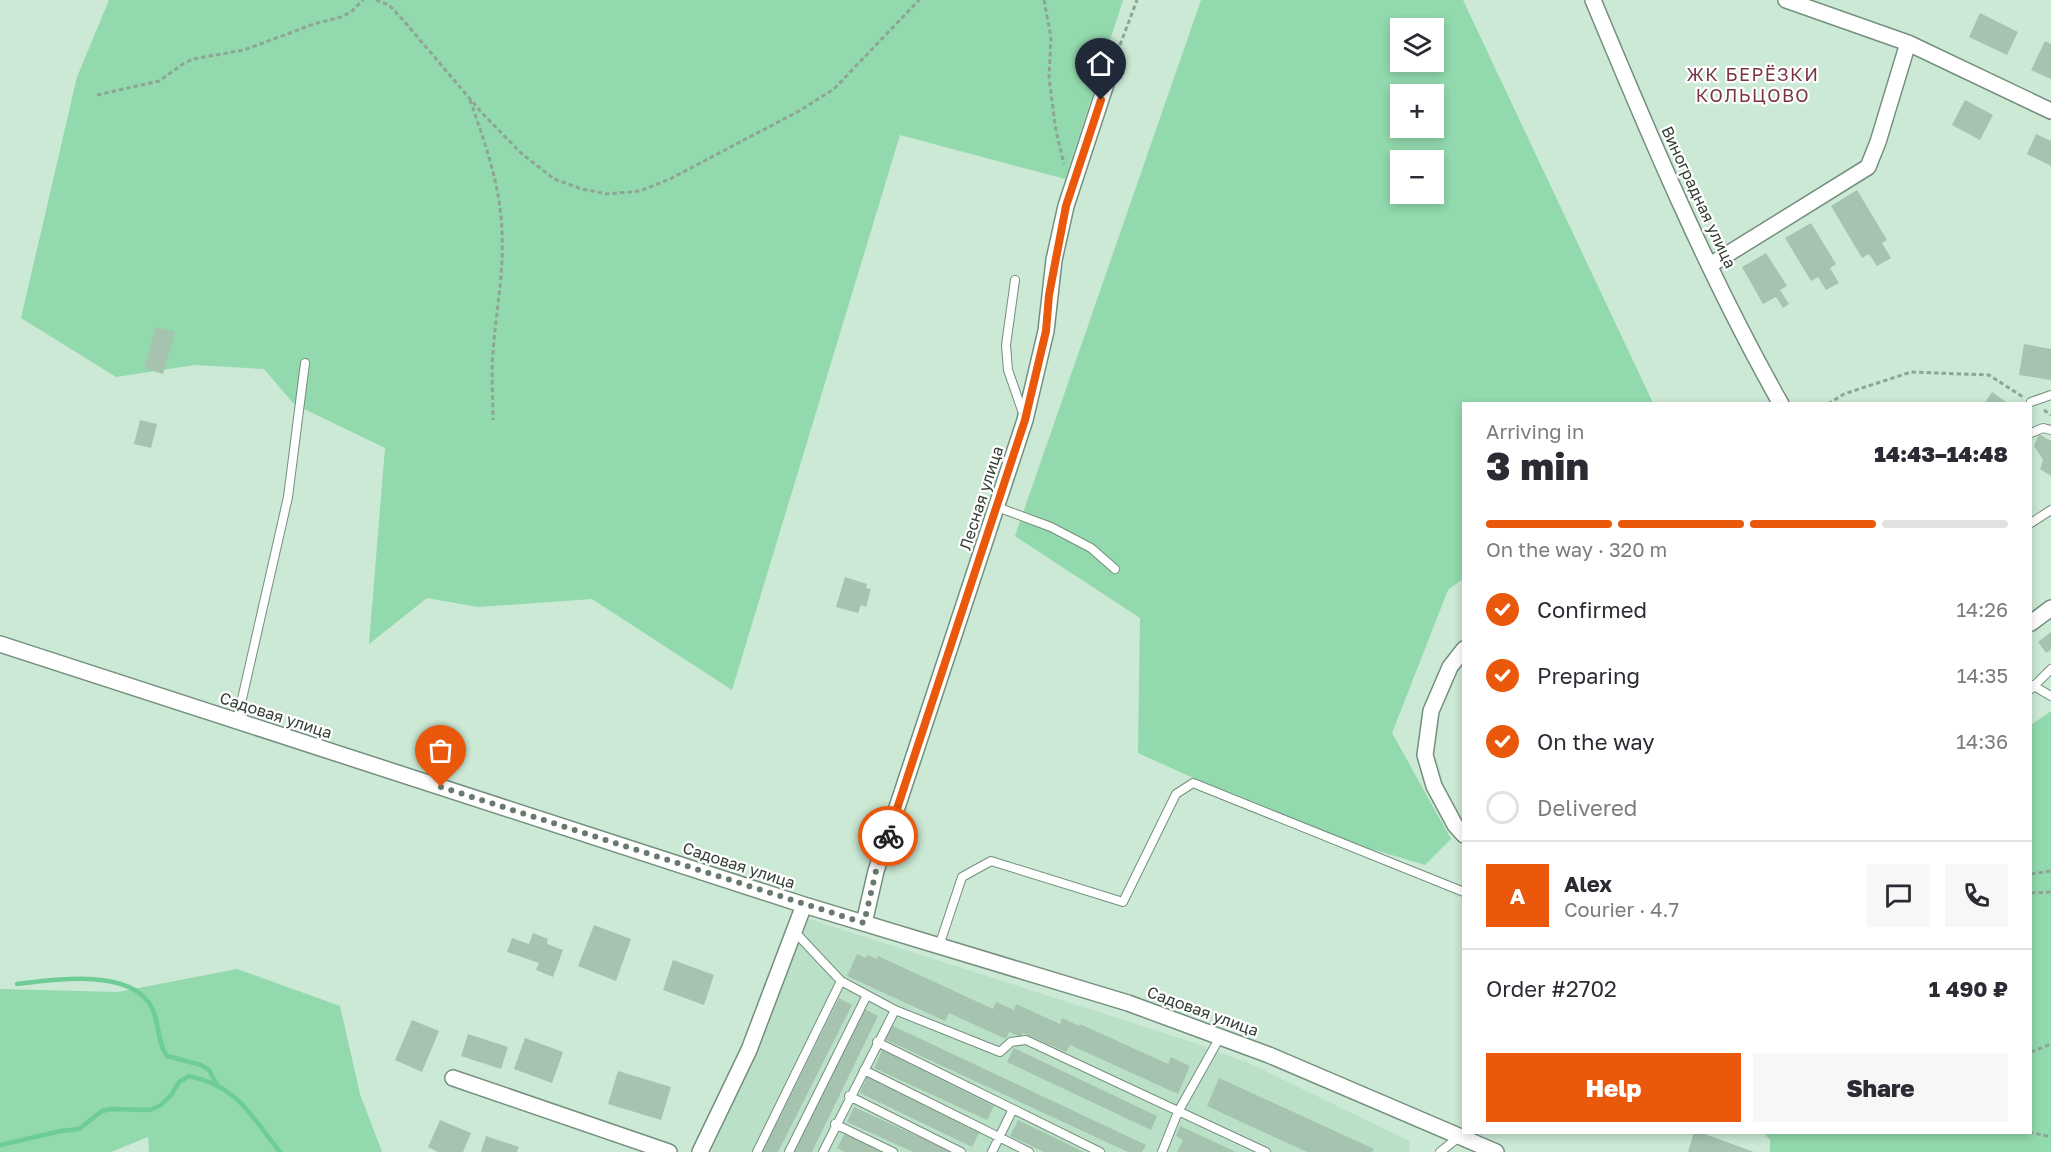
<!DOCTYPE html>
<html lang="en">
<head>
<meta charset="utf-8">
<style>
	:root { --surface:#fff; --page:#f7f7f7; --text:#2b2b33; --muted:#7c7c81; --line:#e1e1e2; --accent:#ea580c }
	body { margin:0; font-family:"Golos Text",sans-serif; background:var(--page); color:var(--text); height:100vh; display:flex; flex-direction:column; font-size:22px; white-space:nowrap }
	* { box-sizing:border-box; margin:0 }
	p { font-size:20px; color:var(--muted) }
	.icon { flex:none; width:33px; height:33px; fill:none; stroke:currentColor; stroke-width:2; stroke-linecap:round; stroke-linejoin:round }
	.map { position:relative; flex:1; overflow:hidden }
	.drawer { position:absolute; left:1462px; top:402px; width:570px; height:732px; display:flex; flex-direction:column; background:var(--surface); border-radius:0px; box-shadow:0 3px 9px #0003 }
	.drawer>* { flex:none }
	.buttons { position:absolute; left:1390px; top:18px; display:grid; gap:12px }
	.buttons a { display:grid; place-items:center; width:54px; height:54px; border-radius:0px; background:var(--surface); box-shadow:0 3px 9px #0003; font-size:30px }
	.pin { position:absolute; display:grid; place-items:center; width:51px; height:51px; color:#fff; margin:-62px -26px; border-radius:50% 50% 50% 0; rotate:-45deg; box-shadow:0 0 6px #0007 }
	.pin .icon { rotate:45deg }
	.courier { position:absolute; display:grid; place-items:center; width:60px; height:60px; margin:-30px; border:4px solid #ea580c; border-radius:50%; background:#fff; color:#222; box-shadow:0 2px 8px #0007 }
	.summary em { font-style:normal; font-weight:800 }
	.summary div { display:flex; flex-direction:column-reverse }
	.summary { display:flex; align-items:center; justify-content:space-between; height:102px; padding:0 24px }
	h1 { font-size:39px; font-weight:800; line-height:45px }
	.bar { display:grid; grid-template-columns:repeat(4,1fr); gap:9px 6px; align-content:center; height:72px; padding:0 24px }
	.bar i { height:8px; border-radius:4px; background:var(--line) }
	.bar .current { background:var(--accent) }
	.bar p { grid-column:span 4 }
	.line { display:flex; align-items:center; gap:15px; padding:0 24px; border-top:2px solid var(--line) }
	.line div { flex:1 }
	.round { display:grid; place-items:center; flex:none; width:63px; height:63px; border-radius:0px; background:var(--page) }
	ol { padding:0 24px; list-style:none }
	li { display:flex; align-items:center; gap:18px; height:66px }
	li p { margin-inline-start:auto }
	li .icon { padding:6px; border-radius:50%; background:var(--accent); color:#fff; stroke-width:4 }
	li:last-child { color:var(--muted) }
	li i { width:33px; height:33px; border:3px solid var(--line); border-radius:50% }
	.button { display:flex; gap:12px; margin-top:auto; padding:12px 24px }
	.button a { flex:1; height:69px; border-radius:0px; background:var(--accent); color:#fff; font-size:24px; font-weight:800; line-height:69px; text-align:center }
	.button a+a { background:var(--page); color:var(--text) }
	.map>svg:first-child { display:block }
</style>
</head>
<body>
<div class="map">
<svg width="2051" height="1152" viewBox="0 0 2051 1152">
	<rect width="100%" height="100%" fill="#cbe9d5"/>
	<!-- built -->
	<path fill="#bbe0c8" d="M809,919L1192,1042L1249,1063L1409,1141L1410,1152H711Z"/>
	<!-- green -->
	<path fill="#92d9ad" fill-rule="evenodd" d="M109,0H1123L1065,179L900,135L732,690L592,599L478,607L427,598L369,644L385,448L294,404L264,369L195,365L116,377L21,318L77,77Z
		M1201,0H1463L1653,403L1464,404V578L1448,590L1392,733L1451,839L1425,865L1311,831L1138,753L1140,618L1015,536ZM1401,28H1434V62H1401ZM1401,94H1434V128H1401ZM1401,160H1434V194H1401Z
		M2051,711V1152H1770V1140L1764,1133L2031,1132V725Z
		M237,969L340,1006L360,1094L382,1152H149L148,1137L111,1152H0V989L118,992Z"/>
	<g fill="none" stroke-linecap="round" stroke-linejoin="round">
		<!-- stream -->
		<path stroke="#6ecd96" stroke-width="4.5" d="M17,984C52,980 125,968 149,1003C160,1018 156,1041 167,1056L201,1065L209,1070L217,1085
			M0,1145L61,1131L79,1129L102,1111L111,1109L150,1110L161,1105L172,1094L179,1082L189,1076C238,1086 251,1116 280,1152"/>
	</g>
	<!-- building -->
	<path fill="#a6c3b0" d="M1980,13L2018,32L2007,55L1969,37Z
		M2045,41L2051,44V79L2031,70Z
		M1965,100L1993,115L1980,140L1952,125Z
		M2036,134L2051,141V166L2027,154Z
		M1857,190L1887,240L1882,243L1891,258L1877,266L1869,254L1862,258L1831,206Z
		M1811,223L1836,264L1830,268L1839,283L1826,290L1818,277L1811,281L1785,238Z
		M1766,253L1787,286L1780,290L1789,304L1783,308L1776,297L1763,304L1742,267Z
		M156,327L175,332L163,374L144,368Z
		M2024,344L2051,349V380L2019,375Z
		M1992,392L2009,404H1984Z
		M140,420L157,424L151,448L134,444Z
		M2039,434L2051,441V476L2040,469L2043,460L2034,446Z
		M845,577L867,584L866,588L871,589L866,607L861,605L858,613L836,607Z
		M2051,632V650L2046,653L2038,642Z
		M594,925L631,939L616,981L578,966Z
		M533,933L548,939L547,944L563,950L553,977L536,970L539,963L507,952L512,938L529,944Z
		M857,954L866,958L867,955L877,959L878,956L993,1009L996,1002L1014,1010L1016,1004L1060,1024L1062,1018L1079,1026L1080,1024L1168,1064L1171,1057L1190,1066L1178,1094L1070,1045L1066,1052L1023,1033L1021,1037L1009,1032L1006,1039L949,1013L945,1021L847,976Z
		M673,960L714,975L704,1005L663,990Z
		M839,998L852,1005L778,1152H762Z
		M865,1009L878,1016L812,1152H792Z
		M412,1020L439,1031L422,1072L395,1060Z
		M891,1025L1146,1145L1142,1152H1128L884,1039Z
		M468,1034L508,1047L501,1069L461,1056Z
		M525,1038L563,1052L552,1083L514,1069Z
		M1014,1048L1157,1116L1151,1130L1007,1062Z
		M882,1050L994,1106L987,1120L874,1068Z
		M618,1071L671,1087L661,1120L608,1104Z
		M867,1077L979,1133L972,1147L860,1093Z
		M1219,1078L1374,1149L1372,1152H1307L1207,1106Z
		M854,1107L952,1152H913L847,1122Z
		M440,1120L471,1133L463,1152H438L428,1147Z
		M1018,1120L1084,1152H1044L1010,1136Z
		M1180,1126L1236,1152H1177L1183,1140L1176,1136Z
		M1694,1132H1699L1754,1152H1688Z
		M845,1133L885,1152H845L837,1148Z
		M486,1136L519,1147L517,1152H481Z"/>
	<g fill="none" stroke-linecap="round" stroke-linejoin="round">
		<defs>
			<path id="lane" d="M1015,280L1006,345L1008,370L1024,416
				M2031,402L2051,395
				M2031,433L2043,428L2051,430
				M997,507L1051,527L1091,548L1115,569
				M2031,523L2051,510
				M2032,685L2051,696
				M2031,689L2051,669
				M237,721L288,497L305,363
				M794,931L841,981L895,1010L1000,1052L1011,1042L1026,1040L1266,1152
				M939,946L962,877L991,861L1123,902L1176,794L1193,783L1464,892
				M877,1042L1100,1152
				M864,1070L1029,1152
				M849,1096L961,1152
				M835,1124L893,1152
				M757,1152L841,981
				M789,1152L867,995
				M823,1152L895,1010
				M992,1152L1013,1109
				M1162,1152L1178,1112L1220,1037
				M1440,1152L1459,1137"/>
			<path id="street" d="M1593,0C1650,137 1708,275 1781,404
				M1786,0L1908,43L2051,111
				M1710,265L1868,167L1878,142L1908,43
				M2031,623L2051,608
				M0,644L804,905L1128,1003L1269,1055L1496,1152
				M1464,649L1450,667L1431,711L1425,755L1434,786L1455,825L1464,835
				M864,923L876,871L1025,420L1046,331L1054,260L1066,206L1108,78
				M453,1078L669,1152
				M700,1152L749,1050L804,905"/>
		</defs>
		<!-- lane casing -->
		<use href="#lane" stroke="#748f7d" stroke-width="10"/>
		<!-- street casing -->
		<use href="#street" stroke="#748f7d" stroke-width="18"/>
		<!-- path -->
		<path stroke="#8ea595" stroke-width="3" stroke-dasharray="4.5 3" stroke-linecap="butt" d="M376,0L389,5L403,20L482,113L521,153L554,179L582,189L607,194L640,191L670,179L799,111L834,89L919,0
			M1044,0L1051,37L1049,78L1056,131L1064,164
			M1112,66L1137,0
			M97,95L159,81L183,64L193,59L244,50L314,24L341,17L351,12L363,0
			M470,100C485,143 501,187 502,233C504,273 496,312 493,352C491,374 493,398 493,420
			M1828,404L1844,394L1911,372L1989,375L2023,397
			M2044,410L2051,415
			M2031,874L2051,871
			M2031,893L2051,892
			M2031,1052L2051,1044
			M2029,1132L2051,1137"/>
		<!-- lane -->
		<use href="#lane" stroke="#fff" stroke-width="8"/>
		<!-- street -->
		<use href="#street" stroke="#fff" stroke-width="15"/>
	</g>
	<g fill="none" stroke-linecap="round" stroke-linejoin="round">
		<!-- done -->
		<path stroke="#687a6e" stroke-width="6" stroke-dasharray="0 10.8" d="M441,787L864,923L876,871L888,836"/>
		<!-- route -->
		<path stroke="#ea580c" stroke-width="8" d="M888,836L1025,420L1046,331L1049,295L1066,206L1101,100"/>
	</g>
	<g text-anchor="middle" stroke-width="4.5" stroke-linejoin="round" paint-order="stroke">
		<!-- street labels -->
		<g font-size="16" fill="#333f37" stroke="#fff">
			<text transform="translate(1699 197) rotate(65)" y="6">Виноградная улица</text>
			<text transform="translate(981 498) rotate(-72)" y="6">Лесная улица</text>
			<text transform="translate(276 715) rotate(18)" y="6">Садовая улица</text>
			<text transform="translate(739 865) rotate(18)" y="6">Садовая улица</text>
			<text transform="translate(1203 1011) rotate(20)" y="6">Садовая улица</text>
		</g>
		<!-- neighbourhood labels -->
		<g font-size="18" letter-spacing="1.5" fill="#7a3345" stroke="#fff">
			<text x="1753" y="81">ЖК БЕРЁЗКИ<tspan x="1753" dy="21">КОЛЬЦОВО</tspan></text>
		</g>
	</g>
</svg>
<div class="buttons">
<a><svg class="icon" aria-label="layers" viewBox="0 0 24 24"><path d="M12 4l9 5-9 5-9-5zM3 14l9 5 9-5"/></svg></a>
<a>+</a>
<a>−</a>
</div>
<div class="pin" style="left:441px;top:787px;background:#ea580c"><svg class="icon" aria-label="bag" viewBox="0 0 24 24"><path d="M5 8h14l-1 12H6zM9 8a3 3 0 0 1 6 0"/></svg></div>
<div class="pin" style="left:1101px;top:100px;background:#1f2937"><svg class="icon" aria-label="home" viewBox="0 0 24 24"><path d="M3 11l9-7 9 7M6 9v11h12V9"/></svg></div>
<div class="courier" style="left:888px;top:836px"><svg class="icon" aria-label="bike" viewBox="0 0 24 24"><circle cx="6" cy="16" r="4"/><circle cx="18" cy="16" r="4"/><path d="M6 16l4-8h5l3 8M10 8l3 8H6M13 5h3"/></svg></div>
<section class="drawer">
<div class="summary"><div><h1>3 min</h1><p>Arriving in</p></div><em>14:43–14:48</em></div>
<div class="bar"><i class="current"></i><i class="current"></i><i class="current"></i><i></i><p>On the way · 320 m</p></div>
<ol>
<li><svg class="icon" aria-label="check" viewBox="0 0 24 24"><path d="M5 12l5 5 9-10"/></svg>Confirmed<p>14:26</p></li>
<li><svg class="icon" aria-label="check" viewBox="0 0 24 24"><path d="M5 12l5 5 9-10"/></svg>Preparing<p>14:35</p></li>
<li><svg class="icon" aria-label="check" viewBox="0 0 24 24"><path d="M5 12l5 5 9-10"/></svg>On the way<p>14:36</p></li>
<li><i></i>Delivered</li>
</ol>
<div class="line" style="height:108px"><b class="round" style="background:var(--accent);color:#fff">A</b><div><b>Alex</b><p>Courier · 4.7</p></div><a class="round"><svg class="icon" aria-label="chat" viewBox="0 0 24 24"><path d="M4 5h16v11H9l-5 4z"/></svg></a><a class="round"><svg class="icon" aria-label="phone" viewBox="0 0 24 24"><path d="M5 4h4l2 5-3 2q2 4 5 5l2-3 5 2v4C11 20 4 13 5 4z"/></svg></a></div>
<div class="line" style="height:78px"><div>Order #2702</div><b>1 490 ₽</b></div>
<div class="button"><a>Help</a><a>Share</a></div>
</section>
</div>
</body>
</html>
